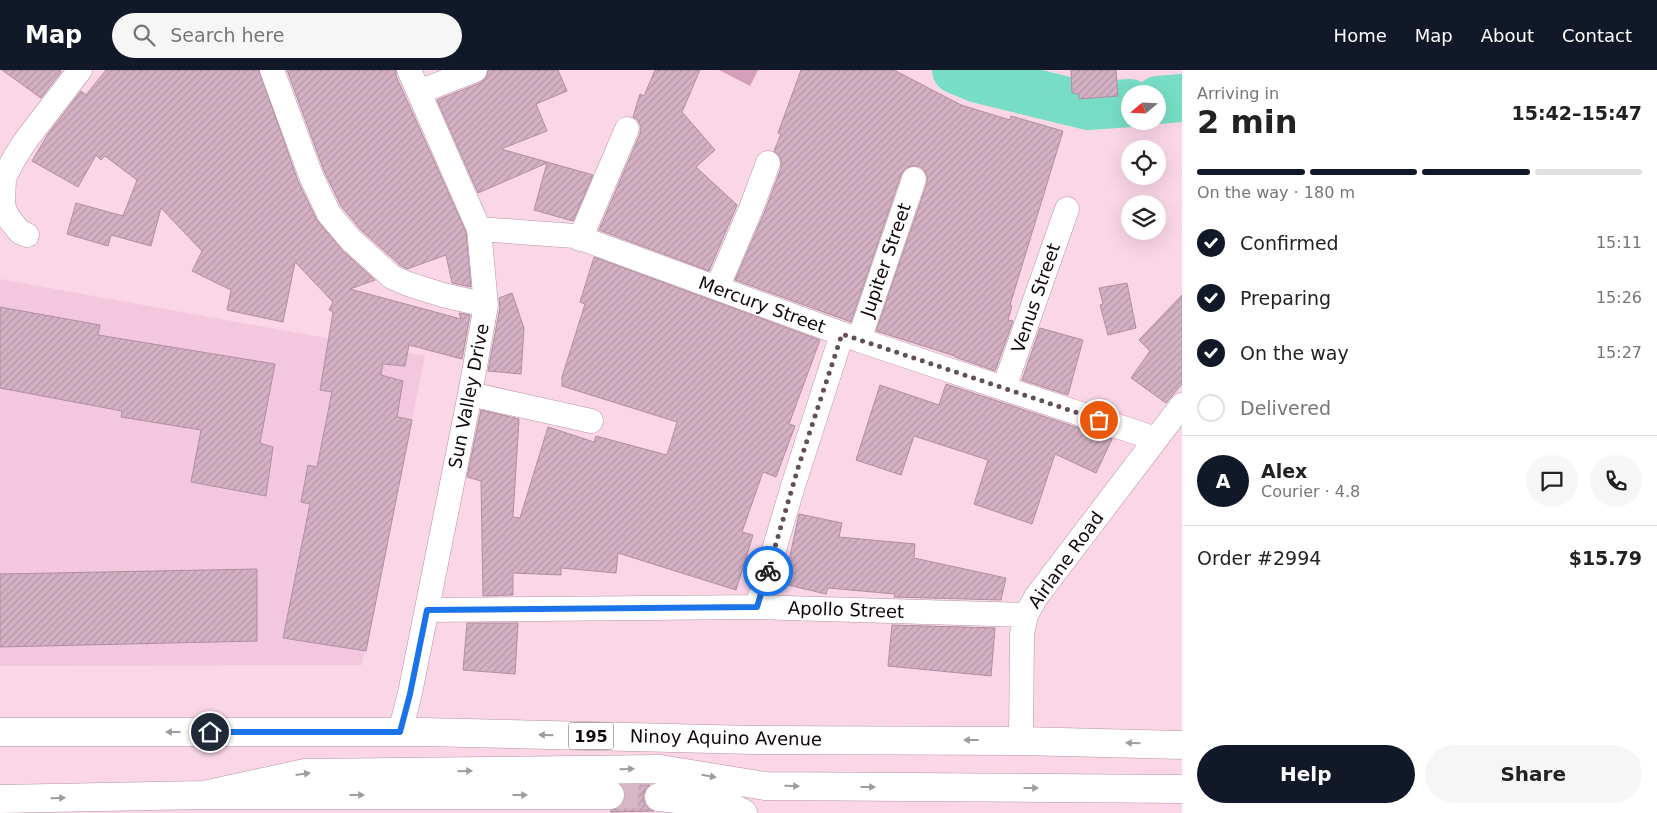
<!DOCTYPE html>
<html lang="en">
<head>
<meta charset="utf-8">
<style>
	:root { --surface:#fff; --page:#f6f6f6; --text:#222; --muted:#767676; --line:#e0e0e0; --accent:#111827 }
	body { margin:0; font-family:"DejaVu Sans",sans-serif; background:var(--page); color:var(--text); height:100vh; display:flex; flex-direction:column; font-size:19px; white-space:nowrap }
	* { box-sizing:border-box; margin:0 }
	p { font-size:16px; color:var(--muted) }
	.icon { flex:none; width:28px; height:28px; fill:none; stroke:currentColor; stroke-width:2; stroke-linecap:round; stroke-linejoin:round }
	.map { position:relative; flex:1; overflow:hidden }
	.details { display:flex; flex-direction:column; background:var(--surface); width:475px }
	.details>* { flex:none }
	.needle { width:32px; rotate:251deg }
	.controls { position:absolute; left:1121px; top:15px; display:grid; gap:10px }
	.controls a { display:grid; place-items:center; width:45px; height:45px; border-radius:50%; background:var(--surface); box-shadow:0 5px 20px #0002; font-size:25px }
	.pin { position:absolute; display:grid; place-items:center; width:42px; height:42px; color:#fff; margin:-21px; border:2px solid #fff; border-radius:50%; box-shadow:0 1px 5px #0007 }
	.courier { position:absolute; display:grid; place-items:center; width:50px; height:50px; margin:-25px; border:4px solid #1a73e8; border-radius:50%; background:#fff; color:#222; box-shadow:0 1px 6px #0007 }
	.summary em { font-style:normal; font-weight:800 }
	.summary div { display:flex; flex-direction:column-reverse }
	.summary { display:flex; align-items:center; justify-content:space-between; height:85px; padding:0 15px }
	h1 { font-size:32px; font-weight:800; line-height:38px }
	.bar { display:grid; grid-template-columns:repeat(4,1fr); gap:8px 5px; align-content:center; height:60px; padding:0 15px }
	.bar i { height:6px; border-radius:4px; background:var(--line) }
	.bar .on { background:var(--accent) }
	.bar p { grid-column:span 4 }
	.line { display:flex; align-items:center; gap:12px; padding:0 15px; border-top:1px solid var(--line) }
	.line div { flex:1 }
	.round { display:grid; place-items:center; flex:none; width:52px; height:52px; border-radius:26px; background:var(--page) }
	ol { padding:0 15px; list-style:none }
	li { display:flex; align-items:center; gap:15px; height:55px }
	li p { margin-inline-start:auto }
	li .icon { padding:5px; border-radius:50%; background:var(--accent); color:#fff; stroke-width:4 }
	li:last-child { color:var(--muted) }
	li i { width:28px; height:28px; border:2px solid var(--line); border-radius:50% }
	.action { display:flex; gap:10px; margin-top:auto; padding:10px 15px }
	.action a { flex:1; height:58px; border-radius:30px; background:var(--accent); color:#fff; font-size:20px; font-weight:800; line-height:58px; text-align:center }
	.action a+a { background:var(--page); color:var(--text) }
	header { display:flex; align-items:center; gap:30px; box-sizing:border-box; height:70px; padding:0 25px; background:var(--accent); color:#fff }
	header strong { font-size:24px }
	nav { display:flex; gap:28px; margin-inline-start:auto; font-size:18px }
	.search { width:350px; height:45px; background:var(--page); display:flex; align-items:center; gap:12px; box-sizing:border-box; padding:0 18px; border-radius:28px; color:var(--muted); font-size:19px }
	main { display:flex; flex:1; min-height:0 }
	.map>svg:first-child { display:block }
</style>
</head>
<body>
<header>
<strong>Map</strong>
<div class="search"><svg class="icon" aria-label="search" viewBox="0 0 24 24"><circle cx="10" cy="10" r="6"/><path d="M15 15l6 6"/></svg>Search here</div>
<nav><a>Home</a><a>Map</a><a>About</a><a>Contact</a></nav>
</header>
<main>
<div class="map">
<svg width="1182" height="743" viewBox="0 0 1182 743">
	<defs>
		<pattern id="building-hatch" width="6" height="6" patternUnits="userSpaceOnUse" patternTransform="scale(1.25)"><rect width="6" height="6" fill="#d4b1c2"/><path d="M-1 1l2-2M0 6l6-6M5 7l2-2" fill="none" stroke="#b597a6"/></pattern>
	</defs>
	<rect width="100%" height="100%" fill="#fad6e7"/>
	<!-- built -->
	<path fill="#f3c8dd" d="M0,209L425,286L362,595L0,596Z"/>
	<!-- green -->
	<path fill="#d59eb9" d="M719,0H758L750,16Z"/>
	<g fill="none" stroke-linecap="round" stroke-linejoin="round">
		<!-- river -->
		<path stroke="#77dec5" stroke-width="48" d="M956,0L978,9L1088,36L1130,33
			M1158,30L1182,28"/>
	</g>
	<!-- building -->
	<path fill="url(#building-hatch)" stroke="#b08e9f" d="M2,0H60L61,2L41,28Z
		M106,0H259L298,111L317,150L342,180L375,210L350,219L461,249L459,243L470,245L462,289L409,275L405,296L383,294L381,305L403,311L397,347L412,350L366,581L283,568L310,434L301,432L308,395L317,397L332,322L320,320L333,242L329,240L333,232L295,192L283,252L227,240L231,220L192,201L202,181L161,138L151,176L111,165L108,176L67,164L76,133L123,146L137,110L105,86L101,90L96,85L78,117L32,91L48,64L81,21L86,25Z
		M287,0H396V6L466,162L471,217L452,213L446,185L407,199L400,195L361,160L341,136L324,101Z
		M488,0H558L567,21L536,34L547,61L501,79L593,105L573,151L534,140L547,93L478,123L437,30L480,13L486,8Z
		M655,0H700L682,42L715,80L696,97L737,135L709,201L599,160L640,64L641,57L638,50L633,47L640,24L644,26Z
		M801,0H894L961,35L1010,50L1011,46L1063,61L1010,235L1012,236L1008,250L1013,251L995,301L955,287V286L876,261L927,113V106L924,100L919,96H911L905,99L901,105L851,252L735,210L765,141L781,98V90L779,85L774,81L781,64L778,63Z
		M1071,0H1116L1118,26L1079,29V24L1072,23Z
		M594,187L820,270L789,354L795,356L776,407L763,402L742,462L753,465L736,520L618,483L616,503L561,498V505L513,503V525L483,526L481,411L467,407L481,340L519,349L513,447L520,448L548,357L594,372L596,366L667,385L677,352L562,316V307L585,234L580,232Z
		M1127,213L1136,258L1108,265L1100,235L1103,234L1099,218Z
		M512,223L524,258L521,304L488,301L500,237L499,228Z
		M1182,225V314L1166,333L1131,308L1150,281L1139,270Z
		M0,237L100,255L98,265L275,294L260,373L273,377L266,426L191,412L201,360L121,347L122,341L0,318Z
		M1040,258L1083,270L1068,325L1022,310Z
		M946,314L1112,369L1096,403L1055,384L1032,454L974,434L988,390L914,366L901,405L856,390L880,315L939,335Z
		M799,444L842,453L839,467L915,474L914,488L1006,508L1001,530L894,527L895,524L828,518L826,524L784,514Z
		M257,499V571L0,577V504Z
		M467,553H518L515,604L463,600Z
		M892,555L995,558L991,606L888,596Z
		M622,715H650L646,718L643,726L645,734L649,739L654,741L611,742L610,741L618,738L624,732L626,725Z"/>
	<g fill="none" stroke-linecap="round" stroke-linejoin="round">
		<!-- highway-tunnel -->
		<path stroke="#d7b7c6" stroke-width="28" stroke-dasharray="28 14" stroke-linecap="butt" d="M610,725L637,724L659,727"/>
		<defs>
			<path id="street" d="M272,0L311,106L329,144L351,170L392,207L408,214L443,225L486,235
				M419,22L475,0
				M479,159L575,166L859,270L1156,369
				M27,165L20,162L7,146L3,135L4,108L15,87L26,70L80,0
				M580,169L627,59
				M717,218L752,136L768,93
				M859,270L914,109
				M1004,318L1067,139
				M470,324L591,351
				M757,537L793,416L842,264
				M427,540L757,537L1026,545
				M400,662L410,623L470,324L486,235L479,159L409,0
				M1021,671L1022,564L1026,545L1036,527L1182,335"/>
			<path id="primary" d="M0,662H424L753,670L1021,671L1182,675"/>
			<path id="highway" d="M204,725L305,703L660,699L765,716L1182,719
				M659,727L727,735L743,743
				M0,729L204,725H610"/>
		</defs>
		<!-- street casing -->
		<use href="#street" stroke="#b594a4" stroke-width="25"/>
		<!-- primary casing -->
		<use href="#primary" stroke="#b594a4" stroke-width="29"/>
		<!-- highway casing -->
		<use href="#highway" stroke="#b594a4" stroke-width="29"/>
		<!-- street -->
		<use href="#street" stroke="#fff" stroke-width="24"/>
		<!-- primary -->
		<use href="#primary" stroke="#fff" stroke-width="28"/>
		<!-- highway -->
		<use href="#highway" stroke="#fff" stroke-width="28"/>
	</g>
	<!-- one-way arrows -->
	<defs><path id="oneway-solid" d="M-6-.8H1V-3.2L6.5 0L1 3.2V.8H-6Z" transform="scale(1.25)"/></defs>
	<g fill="#a09c9e">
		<use href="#oneway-solid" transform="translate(173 662) rotate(-180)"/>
		<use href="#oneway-solid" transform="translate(546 665) rotate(-179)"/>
		<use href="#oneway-solid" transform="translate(971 670) rotate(-180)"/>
		<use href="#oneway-solid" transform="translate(1133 673) rotate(-179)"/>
		<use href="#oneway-solid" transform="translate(627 699) rotate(-1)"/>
		<use href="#oneway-solid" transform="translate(465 701) rotate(-1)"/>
		<use href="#oneway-solid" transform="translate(303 704) rotate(-8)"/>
		<use href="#oneway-solid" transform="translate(709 706) rotate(10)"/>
		<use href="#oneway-solid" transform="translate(792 716) rotate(1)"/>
		<use href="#oneway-solid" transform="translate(868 717)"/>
		<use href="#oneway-solid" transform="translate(1031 718)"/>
		<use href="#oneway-solid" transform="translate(357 725)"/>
		<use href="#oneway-solid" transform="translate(520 725)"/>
		<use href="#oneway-solid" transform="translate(58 728) rotate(-1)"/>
	</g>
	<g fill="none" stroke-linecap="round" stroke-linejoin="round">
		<!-- done -->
		<path stroke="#634f59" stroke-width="5" stroke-dasharray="0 9" d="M768,501L798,398L842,264L1099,350"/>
		<!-- route -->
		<path stroke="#1a73e8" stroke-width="6" d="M210,662H400L410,624L427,540L757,537L768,501"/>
	</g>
	<g text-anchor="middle" stroke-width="4" stroke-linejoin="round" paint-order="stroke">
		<!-- shield labels -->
		<rect fill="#fff" stroke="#595156" stroke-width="1" x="568.5" y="652.5" width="45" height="27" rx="4"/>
		<g font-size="16" font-weight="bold" fill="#12070d">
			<text x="591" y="672">195</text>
		</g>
		<!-- street labels -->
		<g font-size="18" fill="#12070d" stroke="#fff">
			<text transform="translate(886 190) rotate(-71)" y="6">Jupiter Street</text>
			<text transform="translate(1036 228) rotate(-71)" y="6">Venus Street</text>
			<text transform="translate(762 235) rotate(20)" y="6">Mercury Street</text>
			<text transform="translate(469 326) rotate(-79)" y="6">Sun Valley Drive</text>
			<text transform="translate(1066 490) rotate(-54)" y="6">Airlane Road</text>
			<text transform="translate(846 540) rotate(2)" y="6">Apollo Street</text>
			<text transform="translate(726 668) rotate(1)" y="6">Ninoy Aquino Avenue</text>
		</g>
	</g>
</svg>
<div class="controls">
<a><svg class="needle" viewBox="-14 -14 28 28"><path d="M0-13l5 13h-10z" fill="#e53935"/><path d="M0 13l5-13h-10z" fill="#767676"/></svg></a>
<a><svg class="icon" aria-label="locate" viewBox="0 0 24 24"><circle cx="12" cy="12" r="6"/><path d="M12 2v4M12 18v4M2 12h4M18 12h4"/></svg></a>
<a><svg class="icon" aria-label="layers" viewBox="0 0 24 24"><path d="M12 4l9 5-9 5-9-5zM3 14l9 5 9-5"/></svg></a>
</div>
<div class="pin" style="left:1099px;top:350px;background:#ea580c"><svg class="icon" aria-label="bag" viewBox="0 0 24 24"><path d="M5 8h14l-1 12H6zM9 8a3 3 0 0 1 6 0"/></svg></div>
<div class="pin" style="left:210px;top:662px;background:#1f2937"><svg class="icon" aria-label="home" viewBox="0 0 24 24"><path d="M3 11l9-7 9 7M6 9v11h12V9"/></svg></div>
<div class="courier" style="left:768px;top:501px"><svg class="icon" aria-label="bike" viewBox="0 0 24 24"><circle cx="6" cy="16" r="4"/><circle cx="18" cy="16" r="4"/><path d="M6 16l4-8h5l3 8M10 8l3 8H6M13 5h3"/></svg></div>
</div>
<section class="details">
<div class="summary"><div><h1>2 min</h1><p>Arriving in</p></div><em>15:42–15:47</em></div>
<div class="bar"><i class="on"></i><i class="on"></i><i class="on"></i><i></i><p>On the way · 180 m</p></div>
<ol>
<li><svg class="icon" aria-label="check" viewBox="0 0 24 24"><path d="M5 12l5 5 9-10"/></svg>Confirmed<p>15:11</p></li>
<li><svg class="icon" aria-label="check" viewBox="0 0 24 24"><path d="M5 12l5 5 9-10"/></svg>Preparing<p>15:26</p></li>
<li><svg class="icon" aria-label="check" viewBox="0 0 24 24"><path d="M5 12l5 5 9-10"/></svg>On the way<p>15:27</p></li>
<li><i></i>Delivered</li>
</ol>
<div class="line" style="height:90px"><b class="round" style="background:var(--accent);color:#fff">A</b><div><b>Alex</b><p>Courier · 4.8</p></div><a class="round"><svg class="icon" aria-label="chat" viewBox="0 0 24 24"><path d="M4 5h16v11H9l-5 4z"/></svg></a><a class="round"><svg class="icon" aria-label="phone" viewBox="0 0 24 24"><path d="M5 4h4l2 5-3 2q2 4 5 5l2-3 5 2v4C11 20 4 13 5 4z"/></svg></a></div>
<div class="line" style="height:65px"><div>Order #2994</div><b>$15.79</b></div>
<div class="action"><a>Help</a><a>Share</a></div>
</section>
</main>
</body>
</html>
